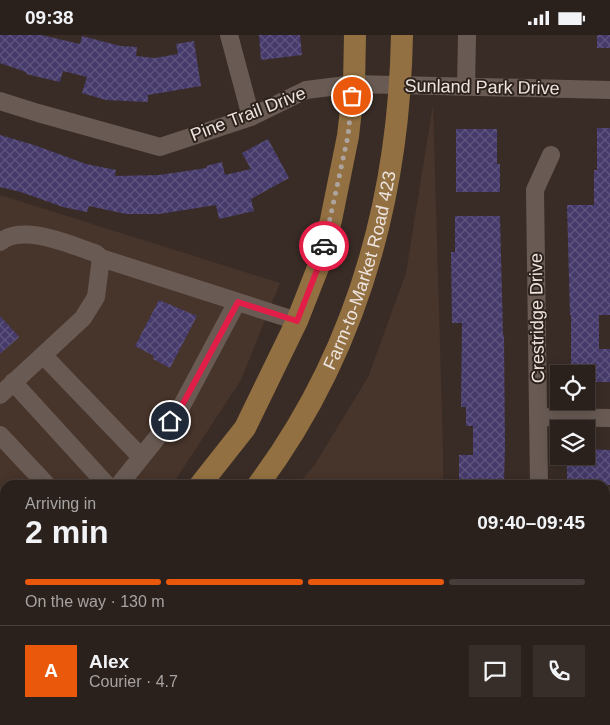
<!DOCTYPE html>
<html lang="en">
<head>
<meta charset="utf-8">
<style>
	:root { --surface:#2b211c; --page:#372e29; --text:#f1f3f6; --muted:#a6a3a3; --line:#473e3b; --accent:#ea580c }
	body { margin:0; font-family:Helvetica,sans-serif; background:var(--page); color:var(--text); height:100vh; display:flex; flex-direction:column; font-size:19px; white-space:nowrap }
	* { box-sizing:border-box; margin:0 }
	p { font-size:16px; color:var(--muted) }
	.icon { flex:none; width:28px; height:28px; fill:none; stroke:currentColor; stroke-width:2; stroke-linecap:round; stroke-linejoin:round }
	.map { position:relative; flex:1; overflow:hidden }
	.side { position:absolute; left:0px; top:445px; width:610px; height:245px; display:flex; flex-direction:column; background:var(--surface); border-radius:15px 15px 0 0; box-shadow:0 2px 12px #0003,0 0 0 1px var(--line) }
	.side>* { flex:none }
	.fabs { position:absolute; left:550px; top:330px; display:grid; gap:10px }
	.fabs a { display:grid; place-items:center; width:45px; height:45px; border-radius:0px; background:var(--surface); box-shadow:0 2px 12px #0003,0 0 0 1px var(--line); font-size:25px }
	.pin { position:absolute; display:grid; place-items:center; width:42px; height:42px; color:#fff; margin:-21px; border:2px solid #fff; border-radius:50%; box-shadow:0 1px 5px #0007 }
	.courier { position:absolute; display:grid; place-items:center; width:50px; height:50px; margin:-25px; border:4px solid #e11d48; border-radius:50%; background:#fff; color:#222; box-shadow:0 1px 6px #0007 }
	.headline em { font-style:normal; font-weight:700 }
	.headline div { display:flex; flex-direction:column-reverse }
	.headline { display:flex; align-items:center; justify-content:space-between; height:85px; padding:0 25px }
	h1 { font-size:32px; font-weight:700; line-height:38px }
	.bar { display:grid; grid-template-columns:repeat(4,1fr); gap:8px 5px; align-content:center; height:60px; padding:0 25px }
	.bar i { height:6px; border-radius:4px; background:var(--line) }
	.bar .current { background:var(--accent) }
	.bar p { grid-column:span 4 }
	.line { display:flex; align-items:center; gap:12px; padding:0 25px; border-top:1px solid var(--line) }
	.line div { flex:1 }
	.round { display:grid; place-items:center; flex:none; width:52px; height:52px; border-radius:0px; background:var(--page) }
	.status { display:flex; justify-content:space-between; align-items:center; height:35px; padding:0 25px; background:var(--surface); direction:ltr }
	.status svg { height:14px; fill:currentColor }
	.map>svg:first-child { display:block }
</style>
</head>
<body>
<div class="status"><b>09:38</b><svg viewBox="0 0 49 12"><path d="M0 12V9h3v3zM5 12V6h3v6zM10 12V3h3v9zM15 12V0h3v12zM26 1h20v11H26zM47 4h2v5h-2z"/></svg></div>
<div class="map">
<svg width="610" height="690" viewBox="0 0 610 690">
	<defs>
		<pattern id="building-cross-hatch" width="8" height="8" patternUnits="userSpaceOnUse" patternTransform="scale(1.25)"><rect width="8" height="8" fill="#453a6a"/><path d="M0 0l8 8M0 8l8-8" fill="none" stroke="#60567f"/></pattern>
	</defs>
	<rect width="100%" height="100%" fill="#392c26"/>
	<!-- built -->
	<path fill="#47342a" d="M433,69L443,414V450H297L314,431L368,342L406,238Z
		M0,160L280,248L241,345L172,450H5V605L0,610Z
		M70,685H431V690H65Z"/>
	<!-- building -->
	<path fill="url(#building-cross-hatch)" d="M0,0H41L80,9L82,1L120,11L137,12L136,21L155,23L178,19L176,9L194,6L201,51L148,60V67L106,65L82,58L87,42L63,36L60,47L26,39V37L0,28Z
		M259,0H300L302,20L261,25Z
		M597,0H610V13H597Z
		M597,93H610V280H599V314H610V347H586V339H571V280H570L567,170H594V135H597Z
		M456,94H497V129H500V157H456Z
		M0,100L34,110L86,129L116,135L115,141L159,140L207,133L206,131L222,127L225,140L251,134L242,118L268,104L289,143L251,164L254,176L219,184L216,170L159,179H126L89,171L87,177L63,172L21,157L0,152Z
		M455,181H500L503,300H504L505,411L504,448H459V420H473V391H466V372H461L462,288H452L451,217H455Z
		M159,265L197,281L170,333L153,324L154,321L135,311Z
		M0,281L19,302L0,319Z
		M586,414L610,415V450H567V421H586Z"/>
	<g fill="none" stroke-linecap="round" stroke-linejoin="round">
		<!-- minor -->
		<path stroke="#695b54" stroke-width="18" d="M229,0L251,82
			M466,52L467,0
			M0,66L38,78L160,112L251,82L306,55L354,49L610,55
			M0,207C23,188 70,210 95,218L101,223L96,262L83,283L0,360
			M101,223L297,286
			M43,320L141,422
			M13,347L107,450
			M539,382L610,383
			M0,400L47,450
			M119,450L180,374L237,267
			M539,450L535,155L551,120
			M0,565L5,561
			M605,569H610
			M232,690V685
			M345,690L346,685
			M525,690V685"/>
		<!-- major -->
		<g stroke="#927041" stroke-width="22">
			<path d="M200,450L245,393L297,286L319,230L331,185L348,101L354,49L355,0"/>
			<path id="s1" d="M258,450C357,317 399,164 402,0"/>
			<path d="M0,654L5,650"/>
			<path d="M30,690L35,685"/>
		</g>
	</g>
	<g fill="none" stroke-linecap="round" stroke-linejoin="round">
		<!-- done -->
		<path stroke="#aea49f" stroke-width="5" stroke-dasharray="0 9" d="M324,211L348,101L352,61"/>
		<!-- route -->
		<path stroke="#e11d48" stroke-width="6" d="M170,386L180,374L238,267L297,286L319,230L324,211"/>
	</g>
	<g text-anchor="middle" stroke-width="4" stroke-linejoin="round" paint-order="stroke">
		<!-- street labels -->
		<g font-size="18" fill="#ede4e0" stroke="#2e221c">
			<text transform="translate(482 52) rotate(1)" y="6">Sunland Park Drive</text>
			<text transform="translate(248 79) rotate(-21)" y="6">Pine Trail Drive</text>
			<text dy="6" stroke="none"><textPath href="#s1" startOffset="240">Farm-to-Market Road 423</textPath></text>
			<text transform="translate(537 283) rotate(-91)" y="6">Crestridge Drive</text>
		</g>
	</g>
</svg>
<div class="fabs">
<a><svg class="icon" aria-label="locate" viewBox="0 0 24 24"><circle cx="12" cy="12" r="6"/><path d="M12 2v4M12 18v4M2 12h4M18 12h4"/></svg></a>
<a><svg class="icon" aria-label="layers" viewBox="0 0 24 24"><path d="M12 4l9 5-9 5-9-5zM3 14l9 5 9-5"/></svg></a>
</div>
<div class="pin" style="left:352px;top:61px;background:#ea580c"><svg class="icon" aria-label="bag" viewBox="0 0 24 24"><path d="M5 8h14l-1 12H6zM9 8a3 3 0 0 1 6 0"/></svg></div>
<div class="pin" style="left:170px;top:386px;background:#1f2937"><svg class="icon" aria-label="home" viewBox="0 0 24 24"><path d="M3 11l9-7 9 7M6 9v11h12V9"/></svg></div>
<div class="courier" style="left:324px;top:211px"><svg class="icon" aria-label="car" viewBox="0 0 24 24"><path d="M5 17H2v-5l4-1 3-4h7l3 4 3 1v5h-3M9 17h6M6 11h13"/><circle cx="7" cy="17" r="2"/><circle cx="17" cy="17" r="2"/></svg></div>
<section class="side">
<div class="headline"><div><h1>2 min</h1><p>Arriving in</p></div><em>09:40–09:45</em></div>
<div class="bar"><i class="current"></i><i class="current"></i><i class="current"></i><i></i><p>On the way · 130 m</p></div>
<div class="line" style="height:90px"><b class="round" style="background:var(--accent);color:#fff">A</b><div><b>Alex</b><p>Courier · 4.7</p></div><a class="round"><svg class="icon" aria-label="chat" viewBox="0 0 24 24"><path d="M4 5h16v11H9l-5 4z"/></svg></a><a class="round"><svg class="icon" aria-label="phone" viewBox="0 0 24 24"><path d="M5 4h4l2 5-3 2q2 4 5 5l2-3 5 2v4C11 20 4 13 5 4z"/></svg></a></div>
</section>
</div>
</body>
</html>
